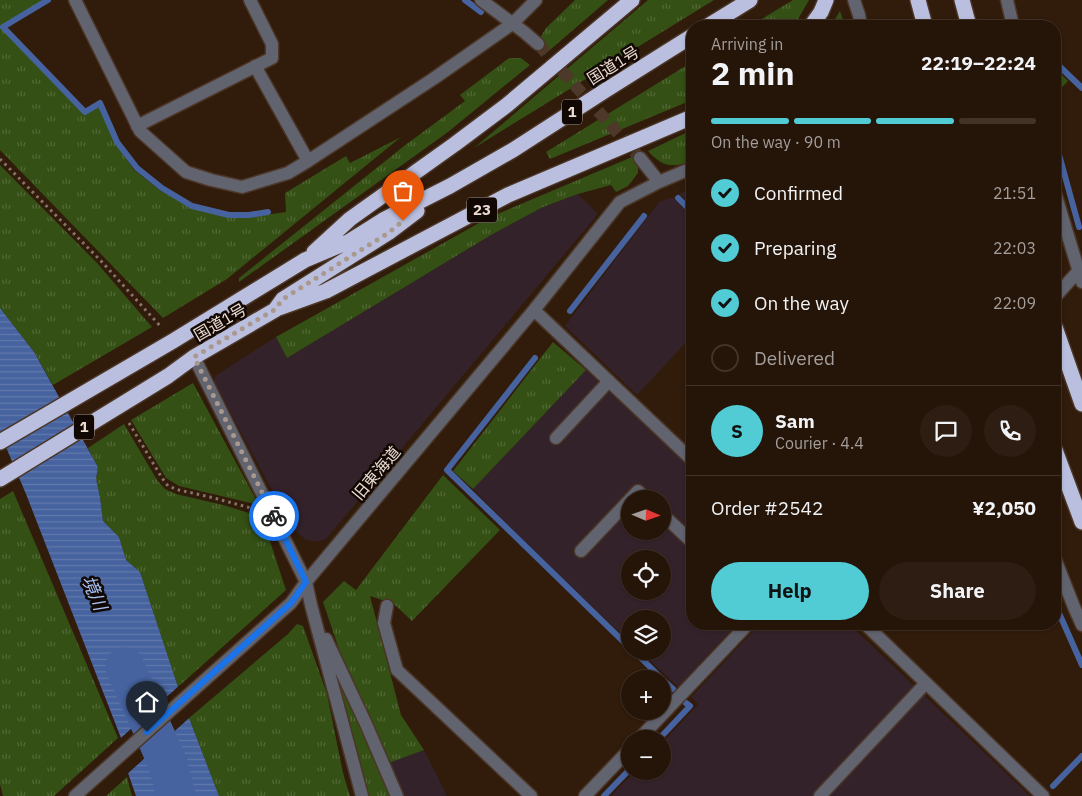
<!DOCTYPE html>
<html lang="en">
<head>
<meta charset="utf-8">
<style>
	:root { --surface:#251408; --page:#2d1d12; --text:#f1f3f6; --muted:#a39e9c; --line:#423329; --accent:#51ccd5 }
	body { margin:0; font-family:"IBM Plex Sans","Noto Sans JP",sans-serif; background:var(--page); color:var(--text); height:100vh; display:flex; flex-direction:column; font-size:19px; white-space:nowrap }
	* { box-sizing:border-box; margin:0 }
	p { font-size:16px; color:var(--muted) }
	.icon { flex:none; width:28px; height:28px; fill:none; stroke:currentColor; stroke-width:2; stroke-linecap:round; stroke-linejoin:round }
	.map { position:relative; flex:1; overflow:hidden }
	.drawer { position:absolute; left:686px; top:20px; width:375px; height:610px; display:flex; flex-direction:column; background:var(--surface); border-radius:20px; box-shadow:0 1px 4px #0004,0 0 0 1px var(--line) }
	.drawer>* { flex:none }
	.needle { width:32px; rotate:92deg }
	.fabs { position:absolute; left:621px; top:490px; display:grid; gap:10px }
	.fabs a { display:grid; place-items:center; width:50px; height:50px; border-radius:50%; background:var(--surface); box-shadow:0 1px 4px #0004,0 0 0 1px var(--line); font-size:25px }
	.pin { position:absolute; display:grid; place-items:center; width:42px; height:42px; color:#fff; margin:-51px -21px; border-radius:50% 50% 50% 0; rotate:-45deg; box-shadow:0 0 5px #0007 }
	.pin .icon { rotate:45deg }
	.courier { position:absolute; display:grid; place-items:center; width:50px; height:50px; margin:-25px; border:4px solid #1a73e8; border-radius:50%; background:#fff; color:#222; box-shadow:0 1px 6px #0007 }
	.headline em { font-style:normal; font-weight:700 }
	.headline div { display:flex; flex-direction:column-reverse }
	.headline { display:flex; align-items:center; justify-content:space-between; height:85px; padding:0 25px }
	h1 { font-size:32px; font-weight:700; line-height:38px }
	.bar { display:grid; grid-template-columns:repeat(4,1fr); gap:8px 5px; align-content:center; height:60px; padding:0 25px }
	.bar i { height:6px; border-radius:4px; background:var(--line) }
	.bar .current { background:var(--accent) }
	.bar p { grid-column:span 4 }
	.line { display:flex; align-items:center; gap:12px; padding:0 25px; border-top:1px solid var(--line) }
	.line div { flex:1 }
	.round { display:grid; place-items:center; flex:none; width:52px; height:52px; border-radius:26px; background:var(--page) }
	ol { padding:0 25px; list-style:none }
	li { display:flex; align-items:center; gap:15px; height:55px }
	li p { margin-inline-start:auto }
	li .icon { padding:5px; border-radius:50%; background:var(--accent); color:#111; stroke-width:4 }
	li:last-child { color:var(--muted) }
	li i { width:28px; height:28px; border:2px solid var(--line); border-radius:50% }
	.cta { display:flex; gap:10px; margin-top:auto; padding:10px 25px }
	.cta a { flex:1; height:58px; border-radius:30px; background:var(--accent); color:#111; font-size:20px; font-weight:700; line-height:58px; text-align:center }
	.cta a+a { background:var(--page); color:var(--text) }
	.map>svg:first-child { display:block }
</style>
</head>
<body>
<div class="map">
<svg width="1082" height="796" viewBox="0 0 1082 796">
	<defs>
		<pattern id="grass-tufts" width="24" height="20" patternUnits="userSpaceOnUse" patternTransform="scale(1.25)"><rect width="24" height="20" fill="#345015"/><path d="M3 7l-1-3M5 7V3M7 7l1-3M15 17l-1-3M17 17v-4M19 17l1-3" fill="none" stroke="#526936"/></pattern>
		<pattern id="water-rules" width="6" height="5" patternUnits="userSpaceOnUse" patternTransform="scale(1.25)"><rect width="6" height="5" fill="#46639f"/><path d="M0 2.5h6" fill="none" stroke="#6179ab"/></pattern>
	</defs>
	<rect width="100%" height="100%" fill="#311b0b"/>
	<!-- industrial -->
	<path fill="#34222a" fill-rule="evenodd" d="M692,188V207L679,194Z
		M578,194L598,214L326,539L315,542L305,539L294,530L282,509L214,382L215,376L276,337L287,358L491,235L543,207Z
		M672,197L692,217V336L637,395L565,326L659,202Z
		M586,370L692,470V624H737L678,687L640,651H662V619H630V642L533,551L473,489ZM630,499H662V531H630ZM630,559H662V591H630Z
		M760,624H849L1030,796H611L635,771H662L663,742L698,704L691,697Z
		M424,750L447,796H393L381,766Z"/>
	<!-- grass -->
	<path fill="url(#grass-tufts)" d="M0,0H44L1,27L84,114L99,106L115,143L134,170L161,191L192,208L227,217H250L286,212L285,193L346,156L350,163L401,137L227,279L163,318L0,150Z
		M575,0H608L544,55L539,52L540,38L546,28Z
		M648,0H714L474,148Z
		M793,0H809L794,26H750Z
		M840,11L845,26H831Z
		M509,58H521L530,65L448,132L239,282V278L404,146L465,101L460,95Z
		M692,62V100L550,159L546,152Z
		M1055,68L1068,81L1055,94Z
		M692,130V160C674,169 662,167 648,151Z
		M632,157L638,164V173L628,186L616,192L611,185L578,194L543,207L491,235L287,358L276,337L488,218Z
		M0,165L97,263L152,327L53,385L34,352L0,308Z
		M553,342L586,370L473,489L453,471Z
		M193,383L259,505L179,486L166,478L131,420Z
		M124,424L157,480L165,489L176,494L223,505L262,517L286,590L178,687L140,572L126,560L119,537L103,521L100,497L96,479L98,467L88,448Z
		M443,475L500,530L412,621L394,604L370,596L401,715L424,750L389,763L343,661L323,602L344,581L356,590Z
		M13,491L118,738L54,796H3L0,784V499Z
		M297,624L303,626L327,694L343,773L350,796H219L189,718L288,634Z
		M332,668L340,678L393,796H369Z
		M127,777L132,796H106Z"/>
	<!-- water -->
	<path fill="url(#water-rules)" d="M0,308L34,352L98,467L96,479L100,497L103,521L119,537L126,560L140,572L178,687L121,738L26,494L0,433Z
		M189,718L219,796H136L128,773Z"/>
	<!-- pier -->
	<path fill="#311b0b" d="M180,685V689L123,740H119Z
		M189,715L191,716L126,775V771Z"/>
	<g fill="none" stroke-linecap="round" stroke-linejoin="round">
		<!-- stream -->
		<path stroke="#46639f" stroke-width="6" d="M48,0L3,27L85,112L100,103L117,142L137,168L162,188L192,206L229,215H249L268,212
			M465,0L481,12
			M1055,62L1082,88
			M1055,140L1079,227
			M678,198L692,212
			M570,311L644,216
			M535,358L447,470L630,648
			M1055,604L1082,665
			M634,651L662,679
			M662,679L673,689
			M659,739L690,706L686,703
			M1053,786L1082,756
			M604,796L630,769"/>
		<!-- river -->
		<path stroke="#46639f" stroke-width="39" d="M125,667L168,764L176,796"/>
		<!-- minor-tunnel -->
		<path stroke="#4d3829" stroke-width="12" stroke-dasharray="12 6" stroke-linecap="butt" d="M538,44L640,158"/>
		<defs>
			<path id="minor" d="M75,0L140,131L186,172L211,180L242,187L288,173L308,161L433,79L512,24L536,0
				M481,0L524,32L538,44
				M854,0L859,15L861,26
				M1007,0L1013,26
				M255,66L308,161
				M137,126L272,58V44L250,0
				M640,158L659,182
				M1055,193L1082,282
				M1055,297L1082,267
				M534,310L692,460
				M194,357L306,582L311,605L362,796
				M556,438L609,381
				M662,514L692,542
				M581,551L638,491L646,499
				M1055,559L1074,607L1082,625
				M387,606L384,623L397,670L531,796
				M865,624L1043,796
				M326,639L366,724L397,796
				M639,739L748,624
				M75,796L291,603L306,582L534,310L620,202L659,182L692,168
				M585,796L630,749
				M820,796L926,683"/>
			<path id="highway" d="M918,0L925,26
				M962,0L969,26
				M708,26L750,0
				M811,26L821,12L826,0
				M314,252L350,219L455,144L507,105L632,0
				M279,308L326,291L508,195L692,117
				M1055,327L1082,404
				M0,442L173,341L305,260L348,242L383,220L450,186L513,150L606,90L692,36
				M1055,450L1082,522
				M0,479L168,376L194,357L275,310L283,299L388,233L417,211"/>
		</defs>
		<!-- minor casing -->
		<use href="#minor" stroke="#4b3627" stroke-width="15"/>
		<!-- highway casing -->
		<use href="#highway" stroke="#4b3627" stroke-width="18"/>
		<!-- path -->
		<path stroke="#897669" stroke-width="3" stroke-dasharray="2.5 4" stroke-linecap="butt" d="M0,159L102,262L162,328
			M129,423L162,478L168,486L179,490L210,497L251,508"/>
		<!-- minor -->
		<use href="#minor" stroke="#61636f" stroke-width="12"/>
		<!-- highway -->
		<use href="#highway" stroke="#babfdf" stroke-width="15"/>
	</g>
	<g fill="none" stroke-linecap="round" stroke-linejoin="round">
		<!-- done -->
		<path stroke="#aa988c" stroke-width="5" stroke-dasharray="0 9" d="M274,516L194,357L274,310L283,299L388,233L403,221"/>
		<!-- route -->
		<path stroke="#1a73e8" stroke-width="6" d="M147,732L291,603L306,582L274,516"/>
	</g>
	<g text-anchor="middle" stroke-width="5" stroke-linejoin="round" paint-order="stroke">
		<!-- shield labels -->
		<g fill="#120803" stroke="#aa9c94" stroke-width="1">
			<rect x="562" y="99.5" width="20" height="25" rx="4"/>
			<rect x="467" y="197.5" width="30" height="25" rx="4"/>
			<rect x="74" y="414.5" width="20" height="25" rx="4"/>
		</g>
		<g font-size="15" font-weight="bold" fill="#ebdbd2">
			<text x="572" y="117">1</text>
			<text x="482" y="215">23</text>
			<text x="84" y="432">1</text>
		</g>
		<!-- street labels -->
		<g font-size="16" fill="#ebdbd2" stroke="#120803">
			<text transform="translate(613 65) rotate(-32)" y="6">国道1号</text>
			<text transform="translate(220 322) rotate(-30)" y="6">国道1号</text>
			<text transform="translate(376 473) rotate(-50)" y="6">旧東海道</text>
		</g>
		<!-- water labels -->
		<g font-size="18" font-style="italic" fill="#a7c2f6" stroke="#120803">
			<text transform="translate(94 593) rotate(67)" y="6">境川</text>
		</g>
	</g>
</svg>
<div class="fabs">
<a><svg class="needle" viewBox="-14 -14 28 28"><path d="M0-13l5 13h-10z" fill="#e53935"/><path d="M0 13l5-13h-10z" fill="#a39e9c"/></svg></a>
<a><svg class="icon" aria-label="locate" viewBox="0 0 24 24"><circle cx="12" cy="12" r="6"/><path d="M12 2v4M12 18v4M2 12h4M18 12h4"/></svg></a>
<a><svg class="icon" aria-label="layers" viewBox="0 0 24 24"><path d="M12 4l9 5-9 5-9-5zM3 14l9 5 9-5"/></svg></a>
<a>+</a>
<a>−</a>
</div>
<div class="pin" style="left:403px;top:221px;background:#ea580c"><svg class="icon" aria-label="bag" viewBox="0 0 24 24"><path d="M5 8h14l-1 12H6zM9 8a3 3 0 0 1 6 0"/></svg></div>
<div class="pin" style="left:147px;top:732px;background:#1f2937"><svg class="icon" aria-label="home" viewBox="0 0 24 24"><path d="M3 11l9-7 9 7M6 9v11h12V9"/></svg></div>
<div class="courier" style="left:274px;top:516px"><svg class="icon" aria-label="bike" viewBox="0 0 24 24"><circle cx="6" cy="16" r="4"/><circle cx="18" cy="16" r="4"/><path d="M6 16l4-8h5l3 8M10 8l3 8H6M13 5h3"/></svg></div>
<section class="drawer">
<div class="headline"><div><h1>2 min</h1><p>Arriving in</p></div><em>22:19–22:24</em></div>
<div class="bar"><i class="current"></i><i class="current"></i><i class="current"></i><i></i><p>On the way · 90 m</p></div>
<ol>
<li><svg class="icon" aria-label="check" viewBox="0 0 24 24"><path d="M5 12l5 5 9-10"/></svg>Confirmed<p>21:51</p></li>
<li><svg class="icon" aria-label="check" viewBox="0 0 24 24"><path d="M5 12l5 5 9-10"/></svg>Preparing<p>22:03</p></li>
<li><svg class="icon" aria-label="check" viewBox="0 0 24 24"><path d="M5 12l5 5 9-10"/></svg>On the way<p>22:09</p></li>
<li><i></i>Delivered</li>
</ol>
<div class="line" style="height:90px"><b class="round" style="background:var(--accent);color:#111">S</b><div><b>Sam</b><p>Courier · 4.4</p></div><a class="round"><svg class="icon" aria-label="chat" viewBox="0 0 24 24"><path d="M4 5h16v11H9l-5 4z"/></svg></a><a class="round"><svg class="icon" aria-label="phone" viewBox="0 0 24 24"><path d="M5 4h4l2 5-3 2q2 4 5 5l2-3 5 2v4C11 20 4 13 5 4z"/></svg></a></div>
<div class="line" style="height:65px"><div>Order #2542</div><b>¥2,050</b></div>
<div class="cta"><a>Help</a><a>Share</a></div>
</section>
</div>
</body>
</html>
